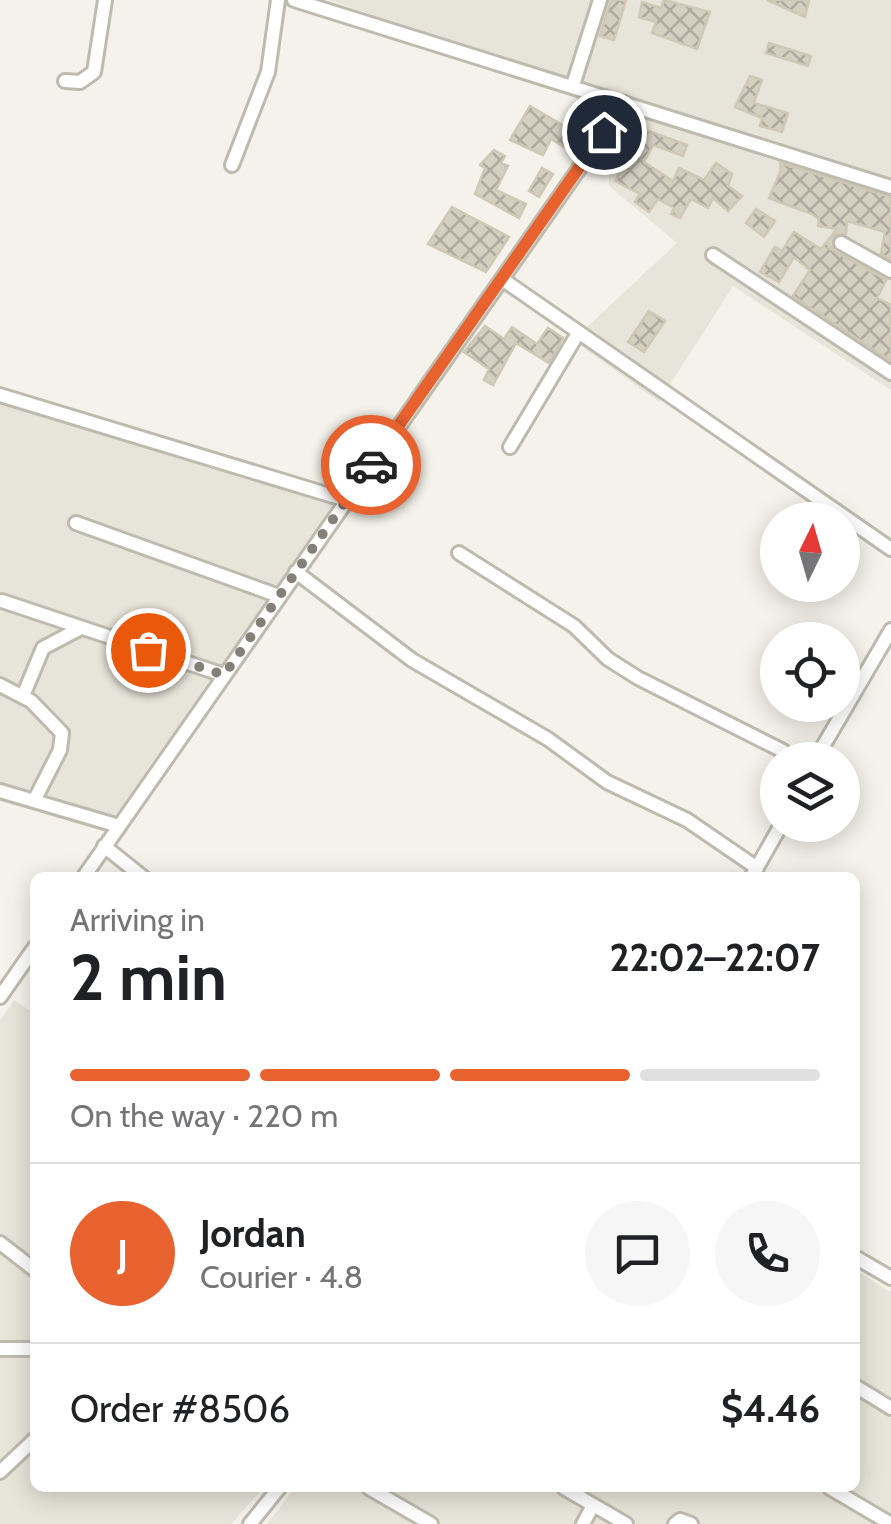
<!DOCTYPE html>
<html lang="en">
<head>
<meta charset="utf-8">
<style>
	:root { --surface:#fff; --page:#f6f6f6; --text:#202124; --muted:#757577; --line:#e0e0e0; --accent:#e7622e }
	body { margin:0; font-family:Cabin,sans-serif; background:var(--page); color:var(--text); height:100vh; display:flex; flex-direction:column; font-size:38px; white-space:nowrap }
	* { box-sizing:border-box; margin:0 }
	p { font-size:32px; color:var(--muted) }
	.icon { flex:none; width:55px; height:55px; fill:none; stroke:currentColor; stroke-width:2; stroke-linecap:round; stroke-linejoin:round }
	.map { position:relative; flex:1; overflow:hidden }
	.details { position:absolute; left:30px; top:872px; width:830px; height:620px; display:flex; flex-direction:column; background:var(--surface); border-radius:15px; box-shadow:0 5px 25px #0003 }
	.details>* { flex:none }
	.needle { width:65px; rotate:5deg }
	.buttons { position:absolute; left:760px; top:502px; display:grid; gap:20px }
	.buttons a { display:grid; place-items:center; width:100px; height:100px; border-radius:50%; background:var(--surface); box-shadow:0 5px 25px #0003; font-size:50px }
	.pin { position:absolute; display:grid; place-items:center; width:85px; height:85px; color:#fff; margin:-42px; border:5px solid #fff; border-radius:50%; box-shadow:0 2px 10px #0007 }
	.courier { position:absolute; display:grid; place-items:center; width:100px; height:100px; margin:-50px; border:8px solid #e7622e; border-radius:50%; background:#fff; color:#222; box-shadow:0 2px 12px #0007 }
	.overview em { font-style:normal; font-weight:700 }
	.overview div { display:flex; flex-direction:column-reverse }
	.overview { display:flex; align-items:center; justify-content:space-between; height:170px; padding:0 40px }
	h1 { font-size:65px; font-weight:700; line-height:75px }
	.bar { display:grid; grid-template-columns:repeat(4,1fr); gap:15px 10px; align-content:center; height:120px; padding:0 40px }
	.bar i { height:12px; border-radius:8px; background:var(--line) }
	.bar .on { background:var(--accent) }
	.bar p { grid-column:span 4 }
	.line { display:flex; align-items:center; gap:25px; padding:0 40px; border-top:2px solid var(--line) }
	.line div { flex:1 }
	.round { display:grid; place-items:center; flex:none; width:105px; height:105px; border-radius:52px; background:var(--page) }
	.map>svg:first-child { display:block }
</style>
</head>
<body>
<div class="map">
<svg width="891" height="1524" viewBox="0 0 891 1524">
	<defs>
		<pattern id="building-cross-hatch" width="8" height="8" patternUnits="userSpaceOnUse" patternTransform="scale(2.5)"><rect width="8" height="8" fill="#d4cfc1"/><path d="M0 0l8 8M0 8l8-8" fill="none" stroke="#aeaa9e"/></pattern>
	</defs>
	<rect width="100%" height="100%" fill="#f4f2ea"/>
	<!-- residential -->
	<path fill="#e7e4d9" d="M330,0H891V390L733,286L659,402L573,340L677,243L609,186L608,99Z
		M0,402L351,505L123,837L0,801Z
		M14,1000L35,1014V1488H263L231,1524H0V1021Z
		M855,1270L891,1292V1524H267L295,1488H855Z"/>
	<!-- building -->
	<path fill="url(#building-cross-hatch)" stroke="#cfc8b4" stroke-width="2.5" d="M611,0H626L614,40L600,36Z
		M664,0L710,12L697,49L652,33L656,22L639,17L642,2L661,8Z
		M767,0H809L805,17Z
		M769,43L811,56L808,66L766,53Z
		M750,76L762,80L754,103L788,113L782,132L760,126L762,118L735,107Z
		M530,106L576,133L567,149L551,139L543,155L510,140Z
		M627,118L632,125L687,145L683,156L653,145L644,162L673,181L679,168L704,180L716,163L732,174L728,186L742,196L728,211L713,198L708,208L691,199L680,218L671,214L674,208L658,199L649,212L635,202L640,194L615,181L633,147L615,135Z
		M494,150L505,156L501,163L508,166L496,190L526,204L519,218L475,194L485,168L480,165Z
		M780,163L891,197V260L881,254L885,232L847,221L846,234L835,235L833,249L827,247L886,280L877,298L891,305V361L793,296L810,270L794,257L779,282L760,272L775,247L782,251L794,232L821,249L837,229L818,226L819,219L812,214L769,198L781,170Z
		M542,168L553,174L539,197L529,191Z
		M452,207L509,237L486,272L428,244Z
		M756,209L775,221L764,237L746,223Z
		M649,311L665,321L644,352L628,342Z
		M485,326L504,339L512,327L537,344L548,328L563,338L549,363L516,343L493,385L484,380L489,369L464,352Z"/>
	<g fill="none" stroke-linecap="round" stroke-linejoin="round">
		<defs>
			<path id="street" d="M294,0L891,187
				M65,81L80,82L94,72L105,0
				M573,85L600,0
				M232,165L268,72L278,0
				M841,243L891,271
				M713,255L891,373
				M502,279L891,549
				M0,395L346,500
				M510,447L577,335
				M76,523L279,596
				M459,553L574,626L608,659L638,678L783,751L787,760
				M296,572L412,660L548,739L607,782L687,820L757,868
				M2,601L224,675
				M0,685L31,701L62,733L60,750L34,801
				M23,696L43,648L81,628
				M815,760L891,630
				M0,791L119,826
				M104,846L144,878
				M83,878L625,103
				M751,878L781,825
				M0,997L35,947
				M0,1243L35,1270
				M855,1257L891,1278
				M0,1349H35
				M855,1386L891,1408
				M0,1472L35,1439
				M369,1488L431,1524
				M564,1488L626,1524
				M830,1488L891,1524
				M250,1524L279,1488
				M583,1524L593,1505
				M675,1524L680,1520L691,1524"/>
		</defs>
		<!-- street casing -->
		<use href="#street" stroke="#bebbae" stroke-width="18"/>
		<!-- street -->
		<use href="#street" stroke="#fff" stroke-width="12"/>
	</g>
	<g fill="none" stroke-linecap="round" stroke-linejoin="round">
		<!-- done -->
		<path stroke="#848077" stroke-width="10" stroke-dasharray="0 18" d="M148,650L224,675L371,465"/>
		<!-- route -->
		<path stroke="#e7622e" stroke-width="12" d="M371,465L604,132"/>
	</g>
</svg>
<div class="buttons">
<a><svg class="needle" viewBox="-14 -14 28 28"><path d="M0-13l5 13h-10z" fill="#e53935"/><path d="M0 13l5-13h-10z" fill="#757577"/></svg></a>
<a><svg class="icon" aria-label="locate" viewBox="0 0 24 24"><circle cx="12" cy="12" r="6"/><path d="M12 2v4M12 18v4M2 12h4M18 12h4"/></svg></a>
<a><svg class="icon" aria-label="layers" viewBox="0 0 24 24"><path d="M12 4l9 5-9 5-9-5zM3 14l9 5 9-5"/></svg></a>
</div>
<div class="pin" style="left:148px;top:650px;background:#ea580c"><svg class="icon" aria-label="bag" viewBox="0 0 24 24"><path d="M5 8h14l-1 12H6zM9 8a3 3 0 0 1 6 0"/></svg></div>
<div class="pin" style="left:604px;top:132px;background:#1f2937"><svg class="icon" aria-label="home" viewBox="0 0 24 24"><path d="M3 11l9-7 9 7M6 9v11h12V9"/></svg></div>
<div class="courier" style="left:371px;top:465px"><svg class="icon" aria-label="car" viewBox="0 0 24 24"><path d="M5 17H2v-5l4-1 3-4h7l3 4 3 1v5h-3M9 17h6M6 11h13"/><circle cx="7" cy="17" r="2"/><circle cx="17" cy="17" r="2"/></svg></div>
<section class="details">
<div class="overview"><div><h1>2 min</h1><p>Arriving in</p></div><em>22:02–22:07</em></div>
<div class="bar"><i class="on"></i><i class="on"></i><i class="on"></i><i></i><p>On the way · 220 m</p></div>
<div class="line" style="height:180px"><b class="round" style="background:var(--accent);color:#fff">J</b><div><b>Jordan</b><p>Courier · 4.8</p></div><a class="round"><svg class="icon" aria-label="chat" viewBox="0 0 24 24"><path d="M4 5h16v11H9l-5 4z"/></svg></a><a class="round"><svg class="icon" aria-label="phone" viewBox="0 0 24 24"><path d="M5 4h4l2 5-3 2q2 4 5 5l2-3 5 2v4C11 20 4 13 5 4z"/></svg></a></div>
<div class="line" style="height:130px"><div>Order #8506</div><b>$4.46</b></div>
</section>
</div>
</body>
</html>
